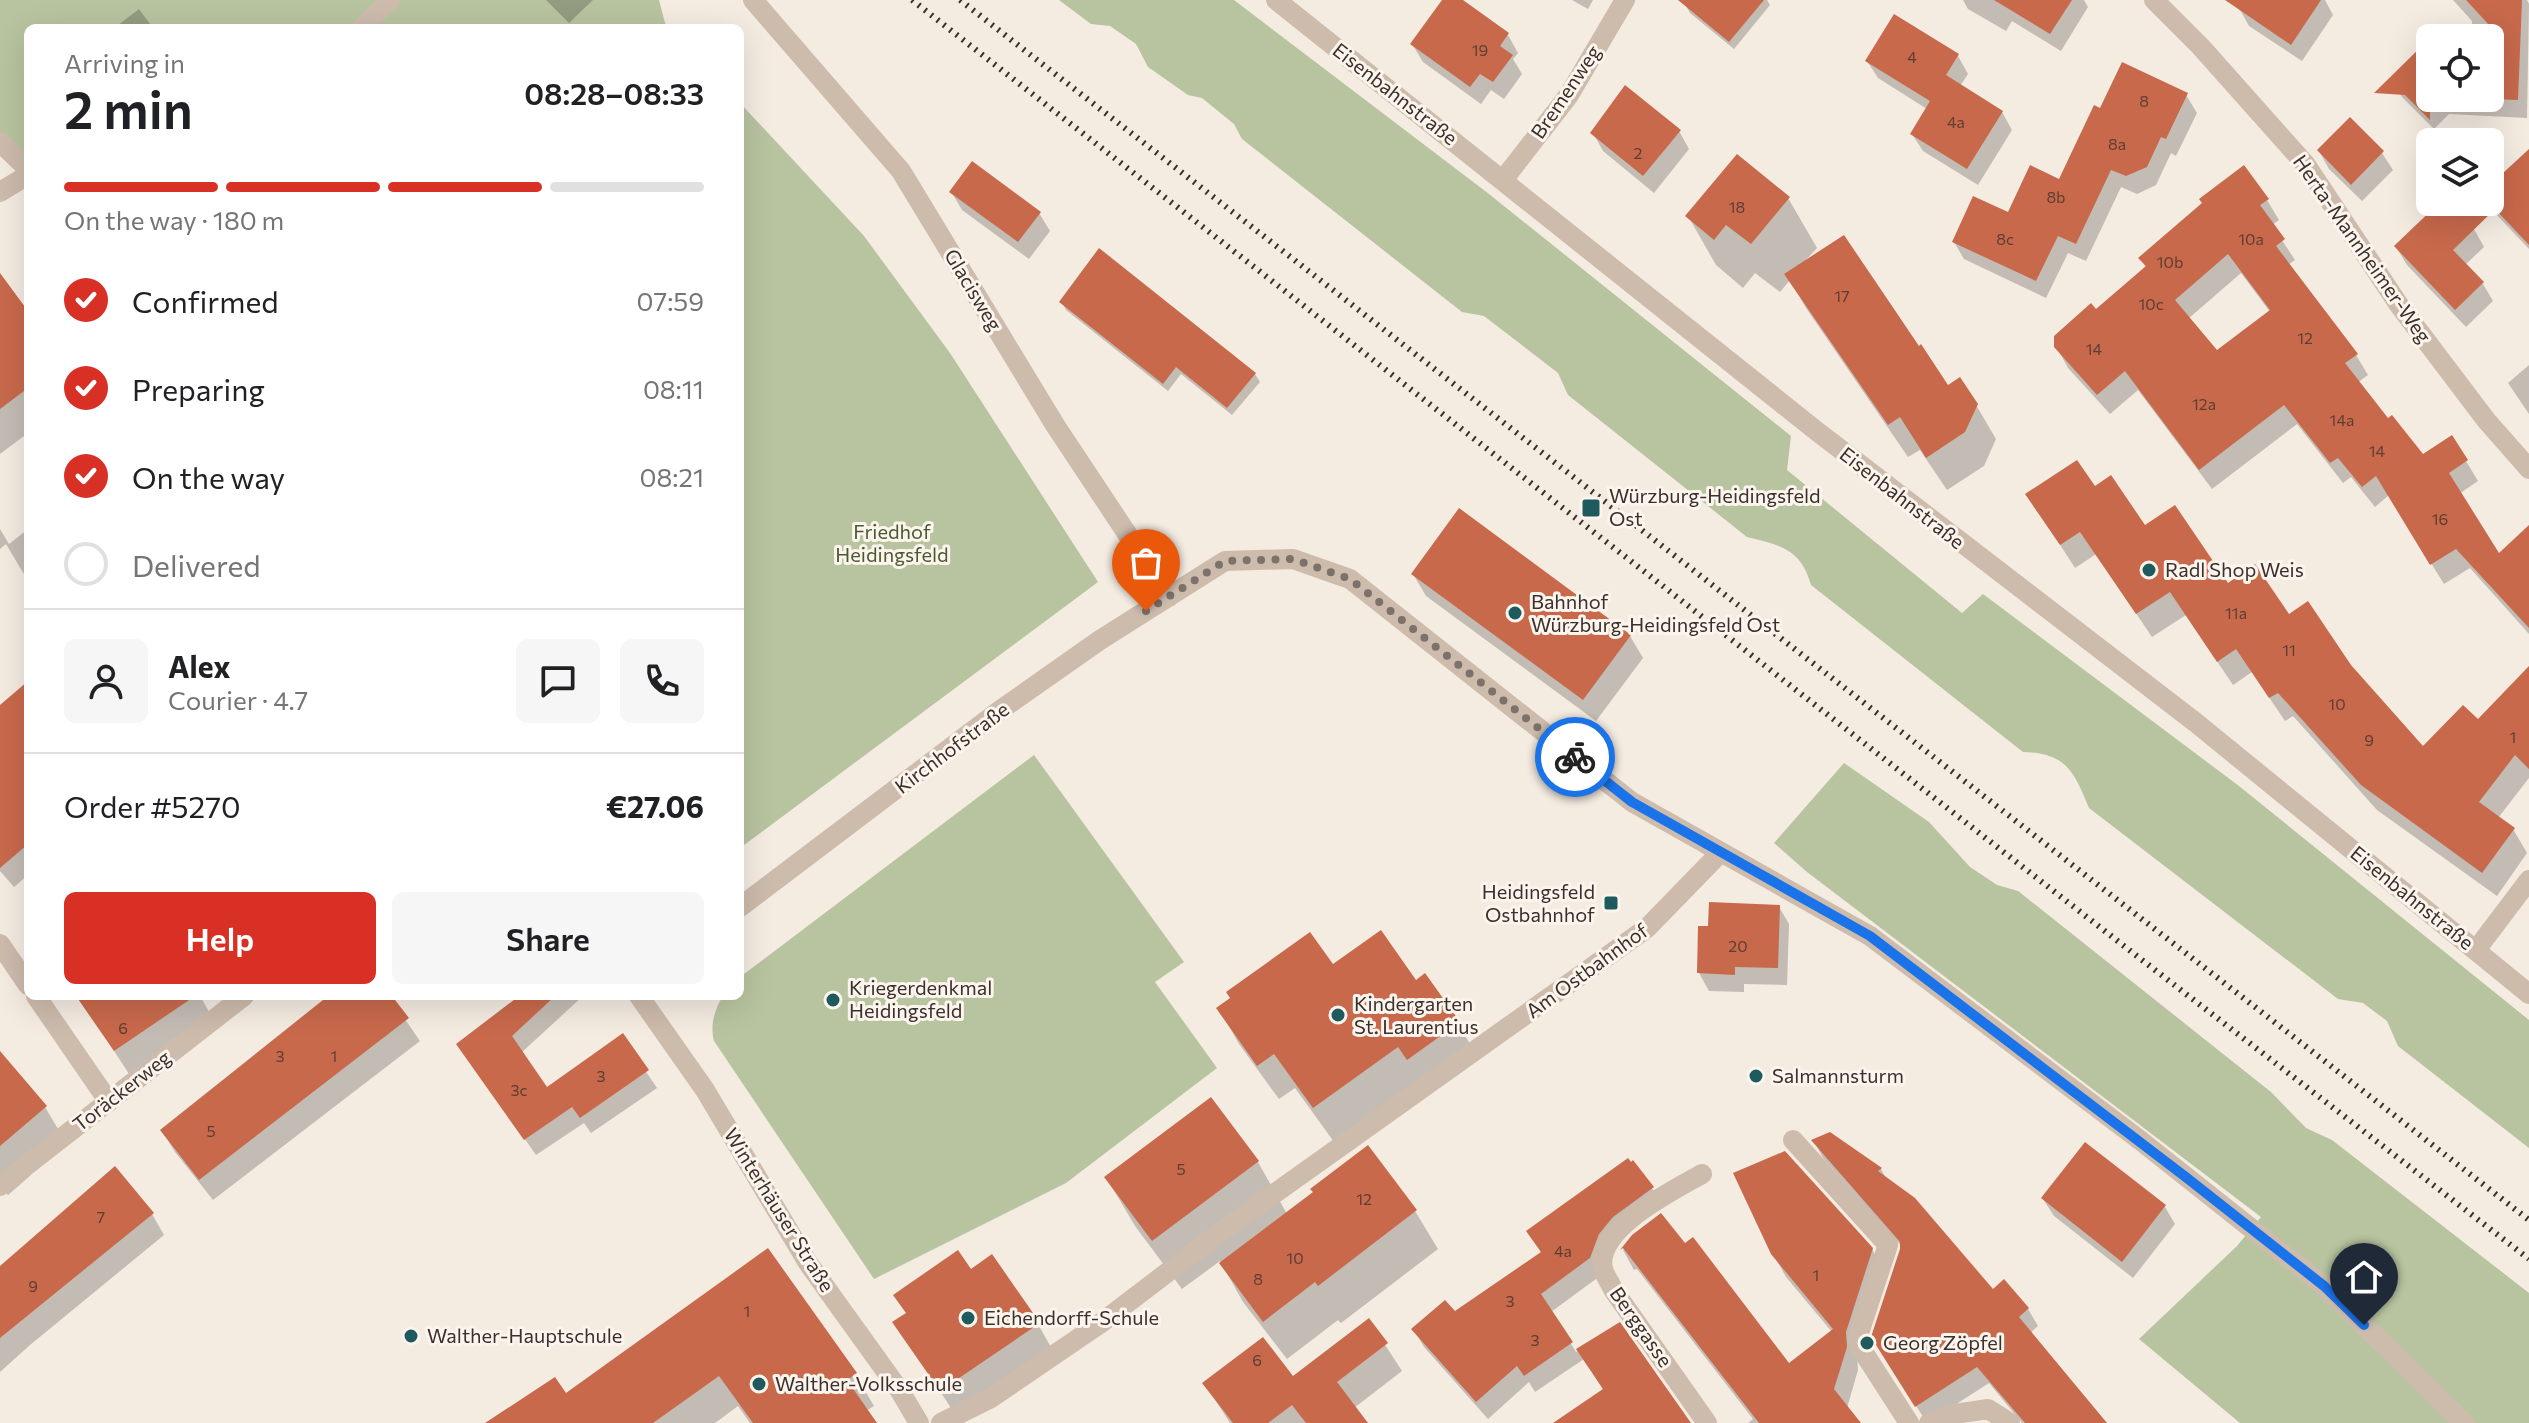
<!DOCTYPE html>
<html lang="en">
<head>
<meta charset="utf-8">
<style>
	:root { --surface:#fff; --page:#f6f6f6; --text:#202124; --muted:#757577; --line:#e0e0e0; --accent:#d93025 }
	body { margin:0; font-family:Commissioner,sans-serif; background:var(--page); color:var(--text); height:100vh; display:flex; flex-direction:column; font-size:30px; white-space:nowrap }
	* { box-sizing:border-box; margin:0 }
	p { font-size:26px; color:var(--muted) }
	.icon { flex:none; width:44px; height:44px; fill:none; stroke:currentColor; stroke-width:2; stroke-linecap:round; stroke-linejoin:round }
	.map { position:relative; flex:1; overflow:hidden }
	.panel { position:absolute; left:24px; top:24px; width:720px; height:976px; display:flex; flex-direction:column; background:var(--surface); border-radius:12px; box-shadow:0 8px 32px #0002 }
	.panel>* { flex:none }
	.tools { position:absolute; left:2416px; top:24px; display:grid; gap:16px }
	.tools a { display:grid; place-items:center; width:88px; height:88px; border-radius:12px; background:var(--surface); box-shadow:0 8px 32px #0002; font-size:40px }
	.pin { position:absolute; display:grid; place-items:center; width:68px; height:68px; color:#fff; margin:-82px -34px; border-radius:50% 50% 50% 0; rotate:-45deg; box-shadow:0 0 8px #0007 }
	.pin .icon { rotate:45deg }
	.courier { position:absolute; display:grid; place-items:center; width:80px; height:80px; margin:-40px; border:6px solid #1a73e8; border-radius:50%; background:#fff; color:#222; box-shadow:0 2px 10px #0007 }
	.overview em { font-style:normal; font-weight:600 }
	.overview div { display:flex; flex-direction:column-reverse }
	.overview { display:flex; align-items:center; justify-content:space-between; height:136px; padding:0 40px }
	h1 { font-size:52px; font-weight:600; line-height:60px }
	.bar { display:grid; grid-template-columns:repeat(4,1fr); gap:12px 8px; align-content:center; height:96px; padding:0 40px }
	.bar i { height:10px; border-radius:6px; background:var(--line) }
	.bar .on { background:var(--accent) }
	.bar p { grid-column:span 4 }
	.line { display:flex; align-items:center; gap:20px; padding:0 40px; border-top:2px solid var(--line) }
	.line div { flex:1 }
	.round { display:grid; place-items:center; flex:none; width:84px; height:84px; border-radius:12px; background:var(--page) }
	ol { padding:0 40px; list-style:none }
	li { display:flex; align-items:center; gap:24px; height:88px }
	li p { margin-inline-start:auto }
	li .icon { padding:8px; border-radius:50%; background:var(--accent); color:#fff; stroke-width:4 }
	li:last-child { color:var(--muted) }
	li i { width:44px; height:44px; border:4px solid var(--line); border-radius:50% }
	.action { display:flex; gap:16px; margin-top:auto; padding:16px 40px }
	.action a { flex:1; height:92px; border-radius:12px; background:var(--accent); color:#fff; font-size:32px; font-weight:600; line-height:92px; text-align:center }
	.action a+a { background:var(--page); color:var(--text) }
	.map>svg:first-child { display:block }
</style>
</head>
<body>
<div class="map">
<svg width="2529" height="1423" viewBox="0 0 2529 1423">
	<rect width="100%" height="100%" fill="#f4ebe1"/>
	<!-- green -->
	<path fill="#b8c4a0" d="M0,0H659L665,23L669,28H28V169L0,142Z
		M1059,0H1234L1489,194L1791,436L1787,470L1962,613L1983,594L2239,786L2529,1020V1148L2398,1046L2387,1021L2363,1003L2338,999L2089,808C2074,772 2067,753 2023,752L1811,585C1801,549 1780,545 1747,537L1568,395L1558,373L1484,316L1462,312L1242,139L1234,124L1202,98L1188,95L1148,67L1136,44L1110,26L1091,24Z
		M740,103L864,236L950,353L1098,582L740,848Z
		M1034,755L1184,962L1155,982L1217,1068L1066,1183L874,1279L714,1041C710,1026 714,1010 723,996H740V977Z
		M1844,763L1929,822L1970,867L1997,885L2018,891L2271,1092L2306,1128L2332,1140L2529,1293V1423H2240L2139,1339L2237,1246L2261,1217L1807,872L1774,843Z"/>
	<!-- shadow -->
	<path fill="#0003" fill-rule="evenodd" d="M546,0H593L569,23Z
		M1444,0H1460L1508,35L1518,53L1513,59L1522,74L1504,99L1491,90L1481,104L1423,62L1412,44Z
		M1572,0H1593L1588,9Z
		M1689,0H1767L1770,5L1734,49L1690,13L1685,4Z
		M1963,0H2084L2088,7L2061,51L2012,21L2006,31L1968,9Z
		M2238,0H2325L2333,15L2302,61L2249,26L2239,8Z
		M2453,0H2527L2529,4L2527,118L2449,114L2434,129L2402,97L2391,79L2430,56V98H2490V38H2472V21Z
		M139,9L153,28H114Z
		M1958,56L1968,74L1960,86L2002,112L2012,130L1978,185L1923,151L1912,134L1927,109L1878,78L1867,61Z
		M2186,95L2197,113L2176,156L2171,153L2156,185L2137,194L2121,187L2086,261L2068,253L2046,298L1964,259L1954,242L2009,215Z
		M1679,131L1689,149L1654,193L1603,151L1593,133Z
		M2319,151L2382,153L2393,170L2362,201L2329,169Z
		M2529,173V249L2494,212L2488,202H2490V188Z
		M952,193L1039,213L1050,231L1029,259L962,210Z
		M1788,198L1817,248L1805,261L1948,387L1976,405L1996,439L1984,466L1947,490L1920,450L1908,457L1806,308L1790,280L1780,292L1755,273L1743,288L1716,265L1688,216Z
		M2267,200L2279,220L2272,225L2295,260L2288,265L2356,355L2368,375L2357,383L2387,421L2423,456L2466,461L2478,481L2459,494L2498,556L2529,528V634L2470,568L2444,584L2389,495L2375,507L2351,477L2343,483L2297,424L2212,489L2138,390L2110,414L2068,368L2056,346L2146,268L2141,259ZM2241,273L2270,312L2216,352L2188,319Z
		M2443,202H2448L2474,229L2484,247L2465,265L2483,284L2493,301L2466,327L2407,265L2396,247Z
		M0,277L25,310L28,307V433L0,454Z
		M1062,302L1255,374L1260,382L1232,415L1181,374L1168,391L1066,310Z
		M2529,365V414L2508,383Z
		M2094,489L2227,585L2288,616L2349,666L2423,749L2478,722L2529,682V778L2498,818L2513,829L2527,853L2497,896L2377,810L2293,716L2285,721L2252,672L2233,685L2186,615L2152,637L2096,554L2075,568L2028,495Z
		M0,529L9,544L28,529V581L6,544L0,549Z
		M1413,574L1630,636L1643,658L1596,721L1426,596Z
		M28,694V875L14,887L0,871V708Z
		M1779,907L1789,924L1787,985L1744,984V992L1709,991L1699,973L1710,928Z
		M1416,982L1458,1023L1478,1058L1334,1142L1295,1088L1279,1099L1239,1044L1219,1009Z
		M99,996H200L214,1020L131,1077L85,1006Z
		M331,996H389L420,1041L213,1200L175,1152L162,1131Z
		M514,996H583L521,1053L546,1090L622,1036L657,1088L591,1133L584,1123L536,1155L459,1045L517,1000Z
		M0,1054L45,1107L61,1134L24,1165L31,1175L8,1195L0,1185Z
		M1211,1099L1258,1162L1287,1214L1415,1211L1438,1249L1341,1323L1338,1320L1287,1359L1243,1302L1220,1261L1182,1289L1135,1226L1106,1177Z
		M1829,1134L1881,1169L1887,1180L1993,1291L2028,1309L2038,1326L2030,1333L2105,1423H2022L1989,1383L1927,1423L1884,1355L1902,1247L1823,1158L1814,1141Z
		M1652,1188L1662,1206L1623,1235L1600,1276L1551,1312L1576,1352L1619,1324L1686,1423H1557L1604,1391L1584,1359L1535,1392L1529,1382L1488,1419L1424,1347L1414,1330L1455,1313L1542,1254L1529,1232Z
		M2043,1199L2165,1207L2175,1224L2133,1278L2054,1216Z
		M152,1214L164,1235L30,1345L0,1372V1269Z
		M1634,1236L1789,1366L1832,1332L1786,1277L1773,1254L1872,1249L1885,1272L1857,1355L1858,1370L1847,1408L1858,1423H1748L1753,1419L1637,1269L1634,1270L1623,1250Z
		M767,1251L855,1374L874,1406L866,1411L874,1423H750L738,1406L715,1423H493L565,1396Z
		M970,1272L1038,1324L1053,1351L957,1417L895,1323Z
		M1369,1320L1402,1371L1354,1408L1366,1423H1230L1205,1384L1292,1379Z"/>
	<!-- building -->
	<path fill="#c8694b" fill-rule="evenodd" d="M1442,0H1463L1509,33L1500,46L1513,55L1493,82L1480,74L1470,87L1410,44Z
		M1678,0H1764L1729,42Z
		M1994,0H2072L2050,34Z
		M2225,0H2321L2291,45Z
		M2466,0H2522L2518,100L2490,99V26Z
		M1894,14L1959,54L1946,75L2003,111L1967,169L1910,134L1930,101L1865,61Z
		M2430,38V120L2405,95L2374,93Z
		M2122,62L2188,93L2166,139L2161,137L2147,167L2126,176L2111,170L2076,244L2058,236L2036,281L1952,242L1973,196L2008,212L2030,165L2059,179L2094,105L2100,108Z
		M1625,85L1681,130L1643,176L1590,133Z
		M2350,117L2384,151L2351,185L2317,150Z
		M2529,149V245L2495,209L2453,250L2484,282L2455,310L2394,246L2440,202H2490V185Z
		M1737,154L1790,197L1751,244L1726,225L1714,240L1685,216Z
		M972,161L1041,212L1018,242L949,192Z
		M2244,165L2269,199L2260,205L2285,239L2276,246L2358,354L2345,363L2388,418L2392,415L2423,454L2452,435L2468,460L2449,473L2499,553L2529,525V628L2456,549L2430,565L2376,476L2362,487L2338,458L2330,463L2284,405L2199,470L2125,371L2097,395L2054,347V336L2091,303L2096,309L2146,266L2138,258L2202,203L2199,199ZM2228,254L2270,310L2217,350L2175,300Z
		M1844,235L1919,346L1921,344L1948,385L1960,377L1978,404L1965,432L1926,458L1900,417L1888,425L1784,274Z
		M1099,248L1256,373L1227,408L1176,367L1163,384L1059,302Z
		M0,273L28,311V388L0,409Z
		M2077,460L2095,486L2111,475L2145,525L2175,505L2228,583L2255,564L2289,614L2308,601L2351,665L2423,746L2463,705L2478,719L2529,666V769L2515,755L2479,802L2515,828L2482,873L2361,785L2278,693L2269,698L2236,649L2217,662L2170,592L2136,614L2080,532L2060,545L2025,494Z
		M1459,508L1631,635L1583,700L1411,574Z
		M28,681V844L0,868V705Z
		M1709,902L1780,905L1778,968L1735,967V975L1697,973L1698,926H1708Z
		M1381,930L1416,980L1425,973L1460,1022L1407,1060L1398,1047L1313,1108L1274,1054L1257,1066L1216,1008L1230,998L1226,992L1310,932L1333,964Z
		M76,996H195L114,1051Z
		M328,996H392L409,1018L199,1180L160,1130Z
		M519,996H555L512,1036L547,1087L623,1033L649,1070L580,1118L572,1107L524,1140L456,1044Z
		M0,1051L47,1106L0,1146Z
		M1211,1097L1259,1161L1152,1241L1104,1177Z
		M1830,1132L1882,1168L1878,1171L1915,1198L1993,1289L2004,1279L2029,1308L2019,1317L2107,1423H2025L1977,1367L1915,1407L1871,1337L1900,1249V1242L1811,1140Z
		M2085,1142L2166,1205L2122,1262L2041,1198Z
		M1368,1145L1417,1210L1318,1286L1315,1282L1263,1322L1219,1263L1313,1192L1310,1189Z
		M1785,1151L1873,1248L1846,1332L1847,1347L1834,1389L1861,1423H1759L1623,1248L1620,1250L1632,1235L1661,1213L1685,1243L1693,1237L1789,1363L1833,1329L1771,1254L1733,1173Z
		M1628,1158L1631,1162L1633,1160L1654,1187L1613,1217L1599,1234L1590,1258L1541,1294L1573,1342L1524,1376L1517,1366L1476,1402L1411,1329L1445,1300L1455,1311L1541,1252L1526,1231Z
		M115,1166L154,1213L0,1338V1266Z
		M768,1248L857,1373L847,1380L877,1423H753L719,1376L653,1423H485L555,1377L566,1393Z
		M958,1250L971,1269L992,1254L1040,1323L940,1391L892,1322L906,1313L893,1295Z
		M1369,1318L1388,1343L1337,1382L1368,1423H1306L1292,1405L1268,1423H1233L1202,1383L1263,1337L1293,1376Z
		M1620,1322L1691,1423H1553L1603,1389L1576,1349Z"/>
	<g fill="none" stroke-linecap="round" stroke-linejoin="round">
		<!-- minor -->
		<path stroke="#cdbbac" stroke-width="20" d="M753,0L901,171L1055,425L1169,597
			M1276,0L1814,429L2195,722L2529,994
			M2154,0L2201,47L2306,165L2399,305L2486,420L2529,469
			M362,28L390,0
			M0,142L28,169
			M1503,180L1569,95L1625,0
			M0,192L28,175
			M740,907L999,711L1100,640L1225,561L1293,559L1350,579L1632,802L1870,936L2141,1141L2324,1286L2464,1423
			M0,944L28,985
			M2476,950L2529,880
			M36,996L109,1102
			M639,996L705,1090L808,1263L900,1391L919,1423
			M1793,1140L1888,1245L1858,1336L1860,1347L1909,1423
			M1702,1174C1674,1190 1594,1229 1603,1269C1605,1276 1611,1284 1614,1291L1707,1423
			M0,1186L244,996
			M941,1423L991,1398L1101,1323L1219,1233L1647,928L1721,852
			M1929,1423L1955,1414L1988,1409L2010,1423"/>
		<!-- rail -->
		<path stroke="#3b302b" stroke-width="6" stroke-dasharray="2 6" stroke-linecap="butt" d="M912,0L2133,953L2529,1259
			M960,0L2529,1220"/>
	</g>
	<g fill="none" stroke-linecap="round" stroke-linejoin="round">
		<!-- done -->
		<path stroke="#7c716b" stroke-width="8" stroke-dasharray="0 14.4" d="M1146,611L1225,561L1293,559L1350,579L1575,757"/>
		<!-- route -->
		<path stroke="#1a73e8" stroke-width="10" d="M1575,757L1632,802L1870,936L2187,1178L2324,1286L2364,1325"/>
	</g>
	<!-- markers -->
	<g fill="#1f5a5e" stroke="#fbf5ee" stroke-width="3">
		<rect x="1581" y="498" width="20" height="20" rx="4"/>
		<circle cx="2149" cy="570" r="8"/>
		<circle cx="1515" cy="613" r="8"/>
		<rect x="1603" y="895" width="16" height="16" rx="4"/>
		<circle cx="833" cy="1000" r="8"/>
		<circle cx="1338" cy="1015" r="8"/>
		<circle cx="1756" cy="1076" r="8"/>
		<circle cx="968" cy="1318" r="8"/>
		<circle cx="411" cy="1336" r="8"/>
		<circle cx="1867" cy="1343" r="8"/>
		<circle cx="759" cy="1384" r="8"/>
	</g>
	<g text-anchor="middle" stroke-width="6" stroke-linejoin="round" paint-order="stroke">
		<!-- number labels -->
		<g font-size="16" fill="#5e3e33">
			<text x="1480" y="56">19</text>
			<text x="1912" y="63">4</text>
			<text x="2144" y="107">8</text>
			<text x="1956" y="128">4a</text>
			<text x="2117" y="150">8a</text>
			<text x="1638" y="159">2</text>
			<text x="2056" y="203">8b</text>
			<text x="1737" y="213">18</text>
			<text x="2005" y="245">8c</text>
			<text x="2251" y="245">10a</text>
			<text x="2170" y="268">10b</text>
			<text x="1842" y="302">17</text>
			<text x="2151" y="310">10c</text>
			<text x="2305" y="344">12</text>
			<text x="2094" y="355">14</text>
			<text x="2204" y="410">12a</text>
			<text x="2342" y="426">14a</text>
			<text x="2377" y="457">14</text>
			<text x="2440" y="525">16</text>
			<text x="2236" y="619">11a</text>
			<text x="2289" y="656">11</text>
			<text x="2337" y="710">10</text>
			<text x="2513" y="743">1</text>
			<text x="2369" y="746">9</text>
			<text x="1738" y="952">20</text>
			<text x="123" y="1034">6</text>
			<text x="280" y="1062">3</text>
			<text x="334" y="1062">1</text>
			<text x="601" y="1082">3</text>
			<text x="519" y="1096">3c</text>
			<text x="211" y="1137">5</text>
			<text x="1181" y="1175">5</text>
			<text x="1364" y="1205">12</text>
			<text x="101" y="1223">7</text>
			<text x="1563" y="1257">4a</text>
			<text x="1295" y="1264">10</text>
			<text x="1816" y="1281">1</text>
			<text x="1258" y="1285">8</text>
			<text x="33" y="1292">9</text>
			<text x="1510" y="1307">3</text>
			<text x="747" y="1317">1</text>
			<text x="1535" y="1346">3</text>
			<text x="1257" y="1366">6</text>
		</g>
		<!-- street labels -->
		<g font-size="20" fill="#3b302b" stroke="#fbf5ee">
			<text transform="translate(1566 92) rotate(-56)" y="7">Bremenweg</text>
			<text transform="translate(1395 94) rotate(38)" y="7">Eisenbahnstraße</text>
			<text transform="translate(2362 249) rotate(55)" y="7">Herta-Mannheimer-Weg</text>
			<text transform="translate(973 290) rotate(59)" y="7">Glacisweg</text>
			<text transform="translate(1902 498) rotate(38)" y="7">Eisenbahnstraße</text>
			<text transform="translate(952 748) rotate(-37)" y="7">Kirchhofstraße</text>
			<text transform="translate(2412 898) rotate(39)" y="7">Eisenbahnstraße</text>
			<text transform="translate(1587 971) rotate(-36)" y="7">Am Ostbahnhof</text>
			<text transform="translate(122 1091) rotate(-38)" y="7">Toräckerweg</text>
			<text transform="translate(779 1210) rotate(58)" y="7">Winterhäuser Straße</text>
			<text transform="translate(1641 1327) rotate(55)" y="7">Berggasse</text>
		</g>
		<!-- poi labels -->
		<g font-size="20" fill="#3b302b" stroke="#fbf5ee" text-anchor="start">
			<text x="1609" y="503">Würzburg-Heidingsfeld<tspan x="1609" dy="23">Ost</tspan></text>
			<text x="2165" y="577">Radl Shop Weis</text>
			<text x="1531" y="609">Bahnhof<tspan x="1531" dy="23">Würzburg-Heidingsfeld Ost</tspan></text>
			<text x="1595" y="899" text-anchor="end">Heidingsfeld<tspan x="1595" dy="23">Ostbahnhof</tspan></text>
			<text x="849" y="995">Kriegerdenkmal<tspan x="849" dy="23">Heidingsfeld</tspan></text>
			<text x="1354" y="1011">Kindergarten<tspan x="1354" dy="23">St. Laurentius</tspan></text>
			<text x="1772" y="1083">Salmannsturm</text>
			<text x="984" y="1325">Eichendorff-Schule</text>
			<text x="427" y="1343">Walther-Hauptschule</text>
			<text x="1883" y="1350">Georg Zöpfel</text>
			<text x="775" y="1391">Walther-Volksschule</text>
		</g>
		<!-- park labels -->
		<g font-size="20" fill="#4a5a2e" stroke="#fbf5ee">
			<text x="892" y="539">Friedhof<tspan x="892" dy="23">Heidingsfeld</tspan></text>
		</g>
	</g>
</svg>
<div class="tools">
<a><svg class="icon" aria-label="locate" viewBox="0 0 24 24"><circle cx="12" cy="12" r="6"/><path d="M12 2v4M12 18v4M2 12h4M18 12h4"/></svg></a>
<a><svg class="icon" aria-label="layers" viewBox="0 0 24 24"><path d="M12 4l9 5-9 5-9-5zM3 14l9 5 9-5"/></svg></a>
</div>
<div class="pin" style="left:1146px;top:611px;background:#ea580c"><svg class="icon" aria-label="bag" viewBox="0 0 24 24"><path d="M5 8h14l-1 12H6zM9 8a3 3 0 0 1 6 0"/></svg></div>
<div class="pin" style="left:2364px;top:1325px;background:#1f2937"><svg class="icon" aria-label="home" viewBox="0 0 24 24"><path d="M3 11l9-7 9 7M6 9v11h12V9"/></svg></div>
<div class="courier" style="left:1575px;top:757px"><svg class="icon" aria-label="bike" viewBox="0 0 24 24"><circle cx="6" cy="16" r="4"/><circle cx="18" cy="16" r="4"/><path d="M6 16l4-8h5l3 8M10 8l3 8H6M13 5h3"/></svg></div>
<section class="panel">
<div class="overview"><div><h1>2 min</h1><p>Arriving in</p></div><em>08:28–08:33</em></div>
<div class="bar"><i class="on"></i><i class="on"></i><i class="on"></i><i></i><p>On the way · 180 m</p></div>
<ol>
<li><svg class="icon" aria-label="check" viewBox="0 0 24 24"><path d="M5 12l5 5 9-10"/></svg>Confirmed<p>07:59</p></li>
<li><svg class="icon" aria-label="check" viewBox="0 0 24 24"><path d="M5 12l5 5 9-10"/></svg>Preparing<p>08:11</p></li>
<li><svg class="icon" aria-label="check" viewBox="0 0 24 24"><path d="M5 12l5 5 9-10"/></svg>On the way<p>08:21</p></li>
<li><i></i>Delivered</li>
</ol>
<div class="line" style="height:144px"><a class="round"><svg class="icon" aria-label="person" viewBox="0 0 24 24"><circle cx="12" cy="8" r="4"/><path d="M4 21q1-7 8-7t8 7"/></svg></a><div><b>Alex</b><p>Courier · 4.7</p></div><a class="round"><svg class="icon" aria-label="chat" viewBox="0 0 24 24"><path d="M4 5h16v11H9l-5 4z"/></svg></a><a class="round"><svg class="icon" aria-label="phone" viewBox="0 0 24 24"><path d="M5 4h4l2 5-3 2q2 4 5 5l2-3 5 2v4C11 20 4 13 5 4z"/></svg></a></div>
<div class="line" style="height:104px"><div>Order #5270</div><b>€27.06</b></div>
<div class="action"><a>Help</a><a>Share</a></div>
</section>
</div>
</body>
</html>
